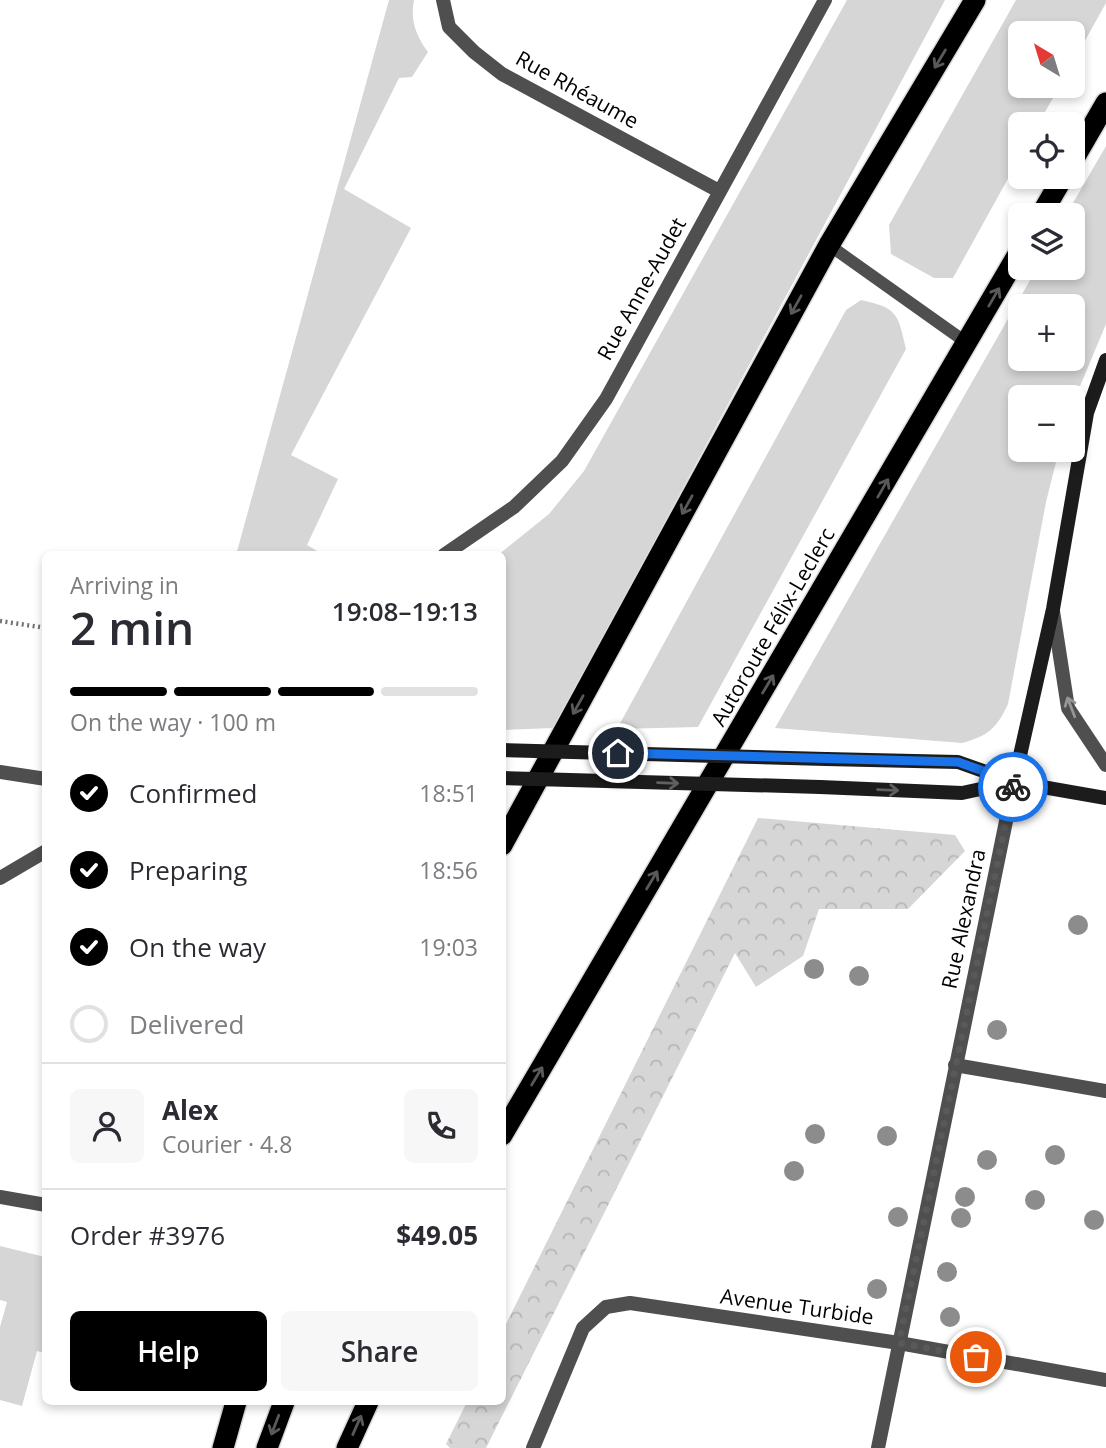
<!DOCTYPE html>
<html lang="en">
<head>
<meta charset="utf-8">
<style>
	:root { --surface:#fff; --page:#f7f7f7; --text:#2b2b33; --muted:#7c7c81; --line:#e1e1e2; --accent:#000 }
	body { margin:0; font-family:"Open Sans",sans-serif; background:var(--page); color:var(--text); height:100vh; display:flex; flex-direction:column; font-size:26px; white-space:nowrap }
	* { box-sizing:border-box; margin:0 }
	p { font-size:23px; color:var(--muted) }
	.icon { flex:none; width:38px; height:38px; fill:none; stroke:currentColor; stroke-width:2; stroke-linecap:round; stroke-linejoin:round }
	.map { position:relative; flex:1; overflow:hidden }
	.drawer { position:absolute; left:42px; top:551px; width:464px; height:854px; display:flex; flex-direction:column; background:var(--surface); border-radius:10px; box-shadow:0 4px 10px #0003 }
	.drawer>* { flex:none }
	.needle { width:46px; rotate:322deg }
	.tools { position:absolute; left:1008px; top:21px; display:grid; gap:14px }
	.tools a { display:grid; place-items:center; width:77px; height:77px; border-radius:10px; background:var(--surface); box-shadow:0 4px 10px #0003; font-size:35px }
	.pin { position:absolute; display:grid; place-items:center; width:60px; height:60px; color:#fff; margin:-30px; border:4px solid #fff; border-radius:50%; box-shadow:0 2px 7px #0007 }
	.courier { position:absolute; display:grid; place-items:center; width:70px; height:70px; margin:-35px; border:5px solid #1a73e8; border-radius:50%; background:#fff; color:#222; box-shadow:0 2px 9px #0007 }
	.headline em { font-style:normal; font-weight:600 }
	.headline div { display:flex; flex-direction:column-reverse }
	.headline { display:flex; align-items:center; justify-content:space-between; height:119px; padding:0 28px }
	h1 { font-size:46px; font-weight:600; line-height:52px }
	.bar { display:grid; grid-template-columns:repeat(4,1fr); gap:10px 7px; align-content:center; height:84px; padding:0 28px }
	.bar i { height:9px; border-radius:5px; background:var(--line) }
	.bar .active { background:var(--accent) }
	.bar p { grid-column:span 4 }
	.line { display:flex; align-items:center; gap:18px; padding:0 28px; border-top:2px solid var(--line) }
	.line div { flex:1 }
	.round { display:grid; place-items:center; flex:none; width:74px; height:74px; border-radius:10px; background:var(--page) }
	ol { padding:0 28px; list-style:none }
	li { display:flex; align-items:center; gap:21px; height:77px }
	li p { margin-inline-start:auto }
	li .icon { padding:7px; border-radius:50%; background:var(--accent); color:#fff; stroke-width:4 }
	li:last-child { color:var(--muted) }
	li i { width:38px; height:38px; border:4px solid var(--line); border-radius:50% }
	.primary-button { display:flex; gap:14px; margin-top:auto; padding:14px 28px }
	.primary-button a { flex:1; height:80px; border-radius:10px; background:var(--accent); color:#fff; font-size:28px; font-weight:600; line-height:80px; text-align:center }
	.primary-button a+a { background:var(--page); color:var(--text) }
	.map>svg:first-child { display:block }
</style>
</head>
<body>
<div class="map">
<svg width="1106" height="1448" viewBox="0 0 1106 1448">
	<defs>
		<pattern id="forest-crowns" width="20" height="18" patternUnits="userSpaceOnUse" patternTransform="scale(1.75)"><rect width="20" height="18" fill="#d6d6d6"/><path d="M2 6a3 3 0 1 1 6 0M12 15a3 3 0 1 1 6 0" fill="none" stroke="#b6b6b6"/></pattern>
	</defs>
	<rect width="100%" height="100%" fill="#fff"/>
	<!-- green -->
	<path fill="#d6d6d6" fill-rule="evenodd" d="M389,0H414C410,20 416,36 428,52L412,77L399,78L344,189L411,228L291,455L338,479L307,545L324,555H236Z
		M847,0H945L554,728L502,730V555H498L549,514L584,471Z
		M1016,0H1106V3L1073,62V33H1020V86H1060L1038,124H1020V157L953,278H934L891,254L889,225Z
		M1106,146V324L1073,403V397H1020V450H1059L1046,502L1008,704C997,728 988,736 962,743L775,728L1037,268H1073V215H1066ZM1073,306V359H1020V306Z
		M861,300C898,308 898,314 906,349L698,727L617,729L846,310Z
		M0,1246L45,1257V1353L37,1351L22,1406L0,1400V1327L7,1302L0,1300Z"/>
	<!-- forest -->
	<path fill="url(#forest-crowns)" d="M758,818L955,835L965,851L908,909H819L803,956L756,987L735,953L486,1448H450L446,1444L467,1402H502V1332Z"/>
	<g fill="none" stroke-linecap="round" stroke-linejoin="round">
		<defs>
			<path id="motorway" d="M1073,160L1106,103
				M1041,215L1063,177
				M502,845L829,245L975,0
				M502,1135L1020,251
				M223,1448L236,1402
				M267,1448L284,1402
				M347,1448L368,1402"/>
		</defs>
		<!-- motorway casing -->
		<use href="#motorway" stroke="#dbdbdb" stroke-width="24"/>
		<!-- path -->
		<path stroke="#717171" stroke-width="4.5" stroke-dasharray="2 3.5" stroke-linecap="butt" d="M0,621L46,628"/>
		<!-- service -->
		<path stroke="#4f4f4f" stroke-width="12" d="M829,245L967,343"/>
		<!-- minor -->
		<path stroke="#4f4f4f" stroke-width="14" d="M443,0L449,27L474,52L502,74L719,191
			M444,555L514,507L562,461L606,399L825,0
			M0,772L46,779
			M955,1065L1106,1091
			M0,1197L46,1205
			M533,1448L583,1328L606,1307L630,1303L899,1343L1106,1380"/>
		<!-- tertiary -->
		<path stroke="#4f4f4f" stroke-width="14" d="M1053,611L1068,708L1106,765
			M0,878L46,851
			M878,1448L1014,782"/>
		<!-- secondary -->
		<path stroke="#1c1c1c" stroke-width="14" d="M826,759L958,762L1014,782L1106,798
			M1014,782L1053,609L1087,413L1106,360
			M820,787L962,793L1013,782"/>
		<!-- motorway -->
		<use href="#motorway" stroke="#000" stroke-width="21"/>
		<!-- secondary-bridge -->
		<path stroke="#1c1c1c" stroke-width="14" d="M502,750L826,759
			M502,778L820,787"/>
	</g>
	<!-- trees -->
	<g fill="#8c8c8c">
		<circle cx="1078" cy="925" r="10"/>
		<circle cx="814" cy="969" r="10"/>
		<circle cx="859" cy="976" r="10"/>
		<circle cx="997" cy="1030" r="10"/>
		<circle cx="815" cy="1134" r="10"/>
		<circle cx="887" cy="1136" r="10"/>
		<circle cx="1055" cy="1155" r="10"/>
		<circle cx="987" cy="1160" r="10"/>
		<circle cx="794" cy="1171" r="10"/>
		<circle cx="965" cy="1197" r="10"/>
		<circle cx="1035" cy="1200" r="10"/>
		<circle cx="898" cy="1217" r="10"/>
		<circle cx="961" cy="1218" r="10"/>
		<circle cx="1094" cy="1220" r="10"/>
		<circle cx="947" cy="1272" r="10"/>
		<circle cx="877" cy="1289" r="10"/>
		<circle cx="950" cy="1317" r="10"/>
	</g>
	<!-- one-way arrows -->
	<defs><path id="oneway-shaft" d="M-6 0H5M1.5-3L5.5 0L1.5 3" fill="none" stroke-width="1.6" stroke-linecap="round" stroke-linejoin="round" transform="scale(1.75)"/></defs>
	<g stroke="#595959">
		<use href="#oneway-shaft" transform="translate(940 59) rotate(121)"/>
		<use href="#oneway-shaft" transform="translate(994 297) rotate(-60)"/>
		<use href="#oneway-shaft" transform="translate(796 305) rotate(119)"/>
		<use href="#oneway-shaft" transform="translate(883 488) rotate(-60)"/>
		<use href="#oneway-shaft" transform="translate(687 505) rotate(119)"/>
		<use href="#oneway-shaft" transform="translate(768 684) rotate(-59)"/>
		<use href="#oneway-shaft" transform="translate(578 705) rotate(119)"/>
		<use href="#oneway-shaft" transform="translate(652 880) rotate(-59)"/>
		<use href="#oneway-shaft" transform="translate(537 1076) rotate(-59)"/>
		<use href="#oneway-shaft" transform="translate(275 1425) rotate(111)"/>
		<use href="#oneway-shaft" transform="translate(357 1425) rotate(-66)"/>
	</g>
	<use stroke="#959595" href="#oneway-shaft" transform="translate(1071 707) rotate(-111)"/>
	<g stroke="#606060">
		<use href="#oneway-shaft" transform="translate(668 783) rotate(2)"/>
		<use href="#oneway-shaft" transform="translate(888 790) rotate(2)"/>
	</g>
	<g fill="none" stroke-linecap="round" stroke-linejoin="round">
		<!-- done -->
		<path stroke="#595959" stroke-width="7" stroke-dasharray="0 12.6" d="M976,1357L899,1343L1013,787"/>
		<!-- route -->
		<path stroke="#1a73e8" stroke-width="9" d="M618,753L958,762L1014,782L1013,787"/>
	</g>
	<g text-anchor="middle" stroke-width="5" stroke-linejoin="round" paint-order="stroke">
		<!-- street labels -->
		<g font-size="21" fill="#000" stroke="#fff">
			<text transform="translate(577 90) rotate(29)" y="7">Rue Rhéaume</text>
			<text transform="translate(642 289) rotate(-61)" y="7">Rue Anne-Audet</text>
			<text transform="translate(773 627) rotate(-60)" y="7">Autoroute Félix-Leclerc</text>
			<text transform="translate(964 919) rotate(-78)" y="7">Rue Alexandra</text>
			<text transform="translate(797 1307) rotate(8)" y="7">Avenue Turbide</text>
		</g>
	</g>
</svg>
<div class="tools">
<a><svg class="needle" viewBox="-14 -14 28 28"><path d="M0-13l5 13h-10z" fill="#e53935"/><path d="M0 13l5-13h-10z" fill="#7c7c81"/></svg></a>
<a><svg class="icon" aria-label="locate" viewBox="0 0 24 24"><circle cx="12" cy="12" r="6"/><path d="M12 2v4M12 18v4M2 12h4M18 12h4"/></svg></a>
<a><svg class="icon" aria-label="layers" viewBox="0 0 24 24"><path d="M12 4l9 5-9 5-9-5zM3 14l9 5 9-5"/></svg></a>
<a>+</a>
<a>−</a>
</div>
<div class="pin" style="left:976px;top:1357px;background:#ea580c"><svg class="icon" aria-label="bag" viewBox="0 0 24 24"><path d="M5 8h14l-1 12H6zM9 8a3 3 0 0 1 6 0"/></svg></div>
<div class="pin" style="left:618px;top:753px;background:#1f2937"><svg class="icon" aria-label="home" viewBox="0 0 24 24"><path d="M3 11l9-7 9 7M6 9v11h12V9"/></svg></div>
<div class="courier" style="left:1013px;top:787px"><svg class="icon" aria-label="bike" viewBox="0 0 24 24"><circle cx="6" cy="16" r="4"/><circle cx="18" cy="16" r="4"/><path d="M6 16l4-8h5l3 8M10 8l3 8H6M13 5h3"/></svg></div>
<section class="drawer">
<div class="headline"><div><h1>2 min</h1><p>Arriving in</p></div><em>19:08–19:13</em></div>
<div class="bar"><i class="active"></i><i class="active"></i><i class="active"></i><i></i><p>On the way · 100 m</p></div>
<ol>
<li><svg class="icon" aria-label="check" viewBox="0 0 24 24"><path d="M5 12l5 5 9-10"/></svg>Confirmed<p>18:51</p></li>
<li><svg class="icon" aria-label="check" viewBox="0 0 24 24"><path d="M5 12l5 5 9-10"/></svg>Preparing<p>18:56</p></li>
<li><svg class="icon" aria-label="check" viewBox="0 0 24 24"><path d="M5 12l5 5 9-10"/></svg>On the way<p>19:03</p></li>
<li><i></i>Delivered</li>
</ol>
<div class="line" style="height:126px"><a class="round"><svg class="icon" aria-label="person" viewBox="0 0 24 24"><circle cx="12" cy="8" r="4"/><path d="M4 21q1-7 8-7t8 7"/></svg></a><div><b>Alex</b><p>Courier · 4.8</p></div><a class="round"><svg class="icon" aria-label="phone" viewBox="0 0 24 24"><path d="M5 4h4l2 5-3 2q2 4 5 5l2-3 5 2v4C11 20 4 13 5 4z"/></svg></a></div>
<div class="line" style="height:91px"><div>Order #3976</div><b>$49.05</b></div>
<div class="primary-button"><a>Help</a><a>Share</a></div>
</section>
</div>
</body>
</html>
